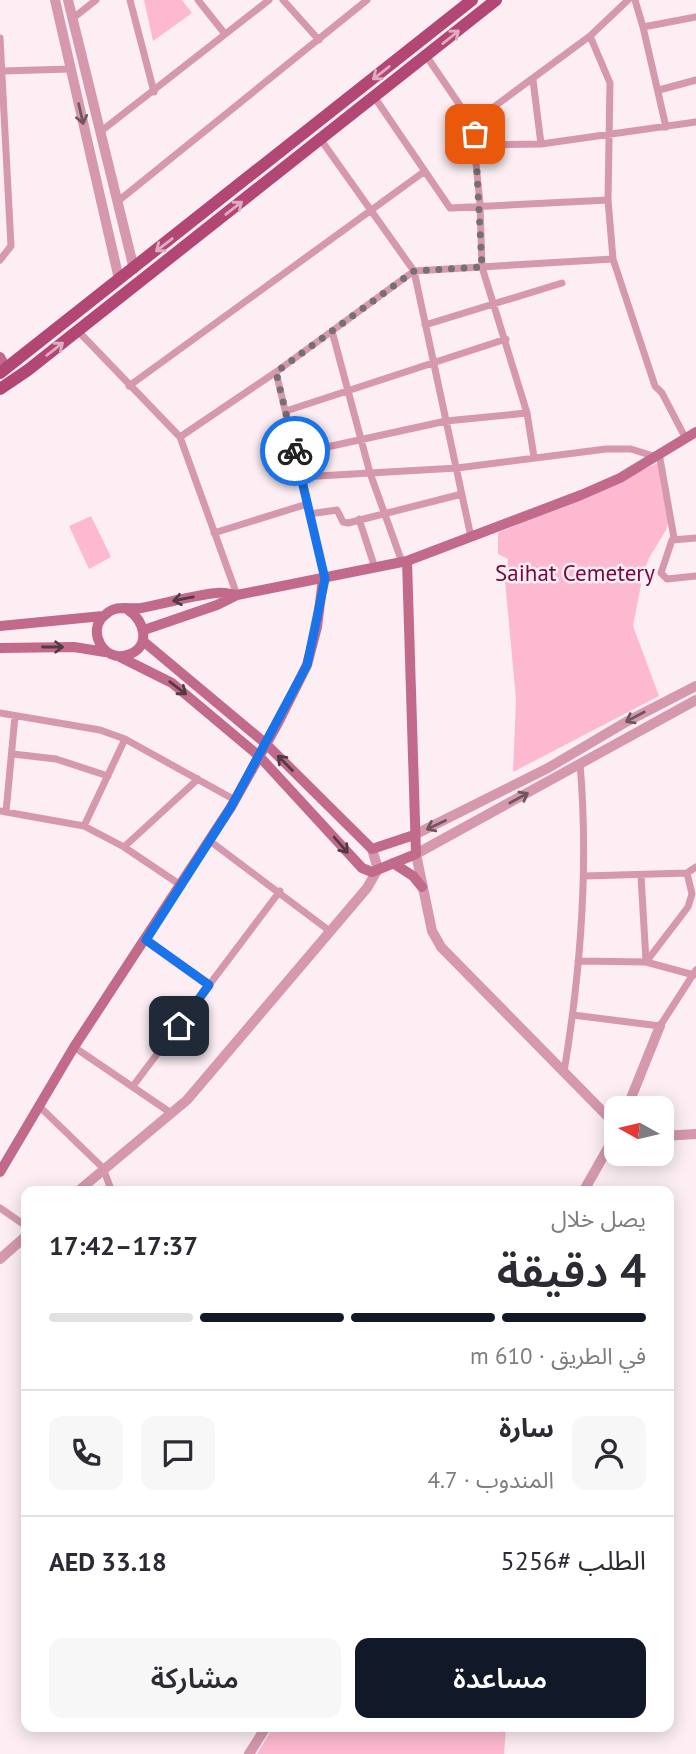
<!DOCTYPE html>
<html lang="ar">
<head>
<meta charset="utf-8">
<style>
	:root { --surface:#fff; --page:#f7f7f7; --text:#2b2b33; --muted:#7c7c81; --line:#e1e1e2; --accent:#111827 }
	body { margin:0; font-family:"PT Sans","Noto Sans Arabic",sans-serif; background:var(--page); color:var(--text); direction:rtl; height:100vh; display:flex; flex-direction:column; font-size:26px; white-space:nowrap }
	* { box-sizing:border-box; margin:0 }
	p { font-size:23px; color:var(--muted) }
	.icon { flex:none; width:38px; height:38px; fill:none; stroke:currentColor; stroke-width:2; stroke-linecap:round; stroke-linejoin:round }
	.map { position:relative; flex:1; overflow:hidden; direction:ltr }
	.sheet { position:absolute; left:21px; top:1186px; width:653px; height:546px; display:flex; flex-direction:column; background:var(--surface); border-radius:14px; box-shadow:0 4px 18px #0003; direction:rtl }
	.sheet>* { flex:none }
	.needle { width:46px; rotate:278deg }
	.fabs { position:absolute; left:604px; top:1096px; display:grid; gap:14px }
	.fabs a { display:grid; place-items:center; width:70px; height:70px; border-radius:14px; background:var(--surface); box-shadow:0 4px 18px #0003; font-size:35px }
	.pin { position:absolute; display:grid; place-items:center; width:60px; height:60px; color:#fff; margin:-30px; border-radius:14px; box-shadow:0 4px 10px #0006 }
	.courier { position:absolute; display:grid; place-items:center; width:70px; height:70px; margin:-35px; border:5px solid #1a73e8; border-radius:50%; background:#fff; color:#222; box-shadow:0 2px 9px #0007 }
	.overview em { font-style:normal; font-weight:600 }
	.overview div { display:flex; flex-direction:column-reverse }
	.overview { display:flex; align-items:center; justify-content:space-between; height:119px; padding:0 28px }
	h1 { font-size:46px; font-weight:600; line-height:52px }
	.bar { display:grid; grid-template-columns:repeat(4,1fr); gap:10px 7px; align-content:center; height:84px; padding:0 28px }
	.bar i { height:9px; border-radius:5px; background:var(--line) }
	.bar .current { background:var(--accent) }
	.bar p { grid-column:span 4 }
	.line { display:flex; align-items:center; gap:18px; padding:0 28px; border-top:2px solid var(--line) }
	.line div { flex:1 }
	.round { display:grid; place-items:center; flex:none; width:74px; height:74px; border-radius:14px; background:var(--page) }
	.primary-button { display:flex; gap:14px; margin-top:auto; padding:14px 28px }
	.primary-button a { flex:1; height:80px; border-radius:14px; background:var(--accent); color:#fff; font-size:28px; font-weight:600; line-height:80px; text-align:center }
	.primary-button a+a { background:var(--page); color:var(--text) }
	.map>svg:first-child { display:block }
</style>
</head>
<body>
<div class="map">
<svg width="696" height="1754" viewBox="0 0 696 1754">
	<rect width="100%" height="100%" fill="#fceef2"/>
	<!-- green -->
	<path fill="#fdb9d0" d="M144,0H182L192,13L153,41Z
		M658,463L669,519L666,530L649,558L643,574L633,626L659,696L513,772L516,699L505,581L508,559L498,554V533Z
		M91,516L111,557L89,569L69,526Z
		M273,1727H506L504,1754H257Z"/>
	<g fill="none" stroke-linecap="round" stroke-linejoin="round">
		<!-- minor -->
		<path stroke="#d598ad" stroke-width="7" d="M130,0L154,92
			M198,0L225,34
			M283,0L319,40
			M635,0L643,27
			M72,19L96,0
			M590,36L610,83L608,200L613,259L655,386L662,393L686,439
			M0,38L11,246L0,260
			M427,57L472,123L480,204L482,267L527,413L534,457
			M2,71L71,69
			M533,80L541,144
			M659,90L696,80
			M375,98L450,208L608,200
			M472,123L590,36L628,0
			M666,127L643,27L696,17
			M100,132L269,0
			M321,140L414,271L471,537
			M476,145L541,144L696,122
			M117,202L367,0
			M425,325L562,283
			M78,331L180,437L237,595
			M332,331L370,473L402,562
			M276,372L325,579
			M129,386L425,171
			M286,411L506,339
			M180,437L276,372L414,271L613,259
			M659,453L674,538
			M295,454L446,421L527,413
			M301,477L457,468L606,449H631L653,456
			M309,514L337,510L343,522L348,523L462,494
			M359,519L375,568
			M214,533L307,504
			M696,538L672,540L661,573L667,579L696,576
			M0,713L100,730L125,739L235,800
			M13,754L56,759L108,776
			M0,811L84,826L124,847L182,886
			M6,812L15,716
			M84,826L125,739
			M210,841L331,932
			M124,847L198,779
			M687,873L696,867
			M585,876L687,873L692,894L688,907L646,962
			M641,876L646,961
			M146,940L209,985
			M578,961L646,962L694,975
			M573,1015L660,1026L696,970
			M74,1047L171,1113
			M564,1072C581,969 589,867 580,764
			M133,1086L280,891
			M39,1106L103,1168L112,1192
			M0,1208L26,1226"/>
		<!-- tertiary -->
		<path stroke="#d598ad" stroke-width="10" d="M55,0L119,279
			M68,0L134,269
			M414,835L548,768L626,722L696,686
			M627,1108L660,1026
			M616,1125L441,947L432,931L416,854L696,700
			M662,1136L696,1134
			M77,1192L187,1100L367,888L378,869L372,849
			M583,1192L616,1134
			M0,1259L26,1236
			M249,1754L266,1727"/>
		<!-- secondary -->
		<path stroke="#c26a8c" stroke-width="10" d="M0,357L6,368
			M128,610C145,620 152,648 127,655C103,663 86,629 105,615C108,612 111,610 115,609C123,607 133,609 141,608C166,603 191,596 216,593C223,592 230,594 237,595
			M0,626L103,616
			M144,630L217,605L237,595L407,561L581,495L620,478L696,432
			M143,641L265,743L372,849L414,835
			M0,648L74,647L105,652
			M118,656L172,683L259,756L362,868L372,872L416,854L407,561
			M393,863L413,876L422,887
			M0,1172L74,1047L231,807L278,723L307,665L317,627L323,579"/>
		<!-- primary -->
		<path stroke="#b24674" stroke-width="12" d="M0,373L472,0
			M0,389L28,370L496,0"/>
	</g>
	<!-- one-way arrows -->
	<defs><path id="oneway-shaft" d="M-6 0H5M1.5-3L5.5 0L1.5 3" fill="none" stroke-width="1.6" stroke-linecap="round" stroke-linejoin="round" transform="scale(1.75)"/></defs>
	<g stroke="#deabc0">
		<use href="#oneway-shaft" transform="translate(451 37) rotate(-39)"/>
		<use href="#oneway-shaft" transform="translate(381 73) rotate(142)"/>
		<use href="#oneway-shaft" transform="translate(234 208) rotate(-38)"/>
		<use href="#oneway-shaft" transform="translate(164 245) rotate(142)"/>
		<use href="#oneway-shaft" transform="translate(55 349) rotate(-38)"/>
	</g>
	<g stroke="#715660">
		<use href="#oneway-shaft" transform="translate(81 114) rotate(77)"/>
		<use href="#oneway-shaft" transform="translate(635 717) rotate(152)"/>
		<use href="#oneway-shaft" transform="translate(519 798) rotate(-29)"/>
		<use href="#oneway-shaft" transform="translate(436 825) rotate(155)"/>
	</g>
	<g stroke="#543a44">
		<use href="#oneway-shaft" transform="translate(183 599) rotate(169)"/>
		<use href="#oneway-shaft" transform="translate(53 647)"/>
		<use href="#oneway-shaft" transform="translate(178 688) rotate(37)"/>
		<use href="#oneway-shaft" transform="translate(285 763) rotate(-135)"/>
		<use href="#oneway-shaft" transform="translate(341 845) rotate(49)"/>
	</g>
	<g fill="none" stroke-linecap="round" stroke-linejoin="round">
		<!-- done -->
		<path stroke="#776f71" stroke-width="7" stroke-dasharray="0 12.6" d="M295,451L276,372L414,271L482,267L475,134"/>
		<!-- route -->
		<path stroke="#1a73e8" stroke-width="9" d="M179,1026L209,985L146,940L231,807L307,665L325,579L295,451"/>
	</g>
	<g text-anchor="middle" stroke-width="5" stroke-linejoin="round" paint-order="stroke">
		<!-- park labels -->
		<g font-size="23" fill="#750942" stroke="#fceef2">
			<text x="575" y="581">Saihat Cemetery</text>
		</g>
	</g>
</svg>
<div class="fabs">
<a><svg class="needle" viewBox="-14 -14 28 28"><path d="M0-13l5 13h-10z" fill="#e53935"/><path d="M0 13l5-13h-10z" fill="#7c7c81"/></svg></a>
</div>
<div class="pin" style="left:475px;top:134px;background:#ea580c"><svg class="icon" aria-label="bag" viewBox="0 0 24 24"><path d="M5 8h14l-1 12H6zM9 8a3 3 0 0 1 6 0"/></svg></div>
<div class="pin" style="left:179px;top:1026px;background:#1f2937"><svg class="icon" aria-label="home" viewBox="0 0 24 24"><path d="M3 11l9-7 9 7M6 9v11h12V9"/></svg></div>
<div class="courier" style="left:295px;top:451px"><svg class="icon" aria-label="bike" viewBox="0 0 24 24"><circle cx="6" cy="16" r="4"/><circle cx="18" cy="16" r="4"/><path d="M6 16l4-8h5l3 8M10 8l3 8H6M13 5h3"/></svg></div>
<section class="sheet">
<div class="overview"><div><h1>4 دقيقة</h1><p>يصل خلال</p></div><em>17:37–17:42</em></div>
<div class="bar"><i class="current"></i><i class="current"></i><i class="current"></i><i></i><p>في الطريق · 610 m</p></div>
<div class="line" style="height:126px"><a class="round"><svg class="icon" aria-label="person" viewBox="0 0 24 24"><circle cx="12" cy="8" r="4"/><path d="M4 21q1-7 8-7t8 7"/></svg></a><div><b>سارة</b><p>المندوب · 4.7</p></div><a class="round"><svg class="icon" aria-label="chat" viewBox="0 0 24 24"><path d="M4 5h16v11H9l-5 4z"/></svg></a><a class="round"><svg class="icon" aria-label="phone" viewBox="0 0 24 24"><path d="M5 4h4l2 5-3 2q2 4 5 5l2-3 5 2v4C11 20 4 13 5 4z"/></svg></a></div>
<div class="line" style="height:91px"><div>الطلب #5256</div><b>AED 33.18</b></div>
<div class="primary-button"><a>مساعدة</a><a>مشاركة</a></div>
</section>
</div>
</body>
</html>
